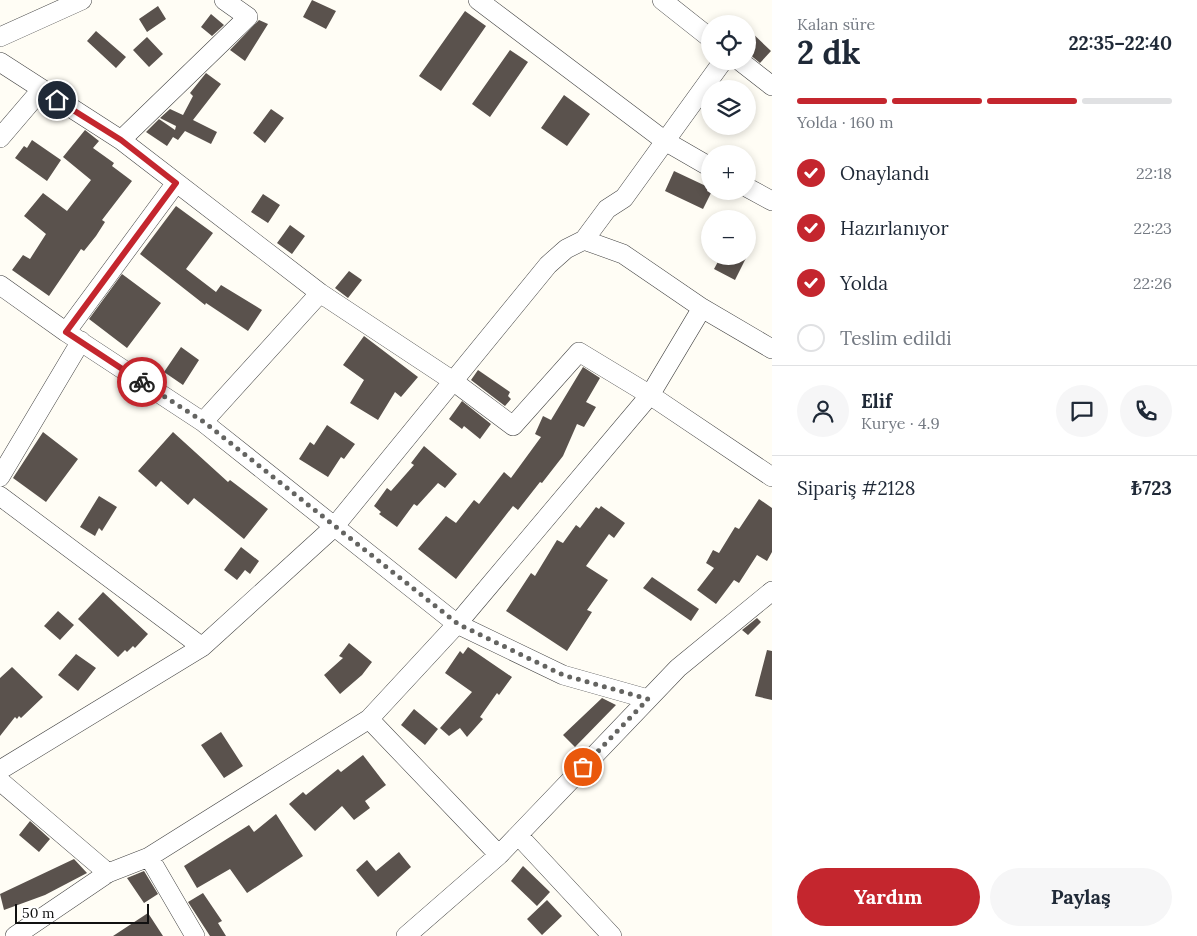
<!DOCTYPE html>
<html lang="tr">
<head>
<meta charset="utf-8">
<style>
	:root { --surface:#fff; --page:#f6f6f7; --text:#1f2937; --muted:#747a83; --line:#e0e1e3; --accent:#c4262e }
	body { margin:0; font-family:Lora,serif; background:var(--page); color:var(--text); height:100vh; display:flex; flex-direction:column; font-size:19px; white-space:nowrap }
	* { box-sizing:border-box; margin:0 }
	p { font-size:16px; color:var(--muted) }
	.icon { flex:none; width:28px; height:28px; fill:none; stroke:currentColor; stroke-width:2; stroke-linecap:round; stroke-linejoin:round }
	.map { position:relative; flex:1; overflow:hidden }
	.panel { display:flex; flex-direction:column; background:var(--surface); width:425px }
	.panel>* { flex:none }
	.controls { position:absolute; left:701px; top:15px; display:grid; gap:10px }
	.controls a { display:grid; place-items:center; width:55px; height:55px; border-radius:50%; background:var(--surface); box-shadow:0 2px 8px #0003; font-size:25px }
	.scale { position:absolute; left:15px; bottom:12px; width:134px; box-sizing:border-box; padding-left:5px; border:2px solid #111; border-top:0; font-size:14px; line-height:18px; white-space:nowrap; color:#111; -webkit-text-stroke:4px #fff; paint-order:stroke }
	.pin { position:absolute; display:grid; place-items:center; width:42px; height:42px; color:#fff; margin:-21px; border:2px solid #fff; border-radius:50%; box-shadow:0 1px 5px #0007 }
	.courier { position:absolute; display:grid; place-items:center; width:50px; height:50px; margin:-25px; border:4px solid #c4262e; border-radius:50%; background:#fff; color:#222; box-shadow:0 1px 6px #0007 }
	.overview em { font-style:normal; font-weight:800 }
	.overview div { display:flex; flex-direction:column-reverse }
	.overview { display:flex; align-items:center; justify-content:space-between; height:85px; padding:0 25px }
	h1 { font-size:32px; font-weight:800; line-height:38px }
	.bar { display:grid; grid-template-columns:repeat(4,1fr); gap:8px 5px; align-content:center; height:60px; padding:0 25px }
	.bar i { height:6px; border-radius:4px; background:var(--line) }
	.bar .current { background:var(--accent) }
	.bar p { grid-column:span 4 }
	.line { display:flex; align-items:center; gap:12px; padding:0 25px; border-top:1px solid var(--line) }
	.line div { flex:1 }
	.round { display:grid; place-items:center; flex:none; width:52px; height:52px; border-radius:26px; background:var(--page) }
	ol { padding:0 25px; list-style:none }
	li { display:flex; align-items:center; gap:15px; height:55px }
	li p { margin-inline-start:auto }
	li .icon { padding:5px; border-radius:50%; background:var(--accent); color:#fff; stroke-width:4 }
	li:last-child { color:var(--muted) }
	li i { width:28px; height:28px; border:2px solid var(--line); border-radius:50% }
	.action { display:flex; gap:10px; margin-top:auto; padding:10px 25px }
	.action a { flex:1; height:58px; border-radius:30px; background:var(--accent); color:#fff; font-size:20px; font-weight:800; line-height:58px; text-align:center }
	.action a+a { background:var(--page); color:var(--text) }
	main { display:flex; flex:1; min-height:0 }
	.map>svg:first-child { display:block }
</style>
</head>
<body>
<main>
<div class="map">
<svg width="772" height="936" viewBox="0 0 772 936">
	<rect width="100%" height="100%" fill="#fffdf5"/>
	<!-- building -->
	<path fill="#5a524d" d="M312,0L336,11L326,29L303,17Z
		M158,6L166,19L147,32L139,19Z
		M465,11L486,26L441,91L419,76Z
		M211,14L224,25L212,36L201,27Z
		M259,20L268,24L245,61L230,50Z
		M748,29L771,51L760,63L748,53Z
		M96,31L126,57L116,68L87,41Z
		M147,37L163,54L149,67L133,50Z
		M510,50L528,62L490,117L472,104Z
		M206,73L221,84L193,120L217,132L211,144L185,131L178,140L173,137L167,146L146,132L159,119L175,130L176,126L160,118L170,109L183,115L193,96L190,93Z
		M564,95L590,114L567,146L541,128Z
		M271,109L284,118L265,143L253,133Z
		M85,130L99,141L93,148L114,163L112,166L132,181L102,220L105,222L96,236L84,251L81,249L49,296L12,270L23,255L30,259L46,234L24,216L43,193L67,211L91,180L63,157Z
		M32,140L61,160L47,181L15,158L24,146L27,148Z
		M674,171L708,187L707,191L711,193L703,209L665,191Z
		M263,194L280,205L268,223L251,212Z
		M176,206L213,233L186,269L216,292L221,285L262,310L248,331L206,303L205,305L140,254Z
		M290,225L305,236L292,254L277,243Z
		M721,256H747L735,280L714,269Z
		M349,271L362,280L348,298L335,288Z
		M122,274L161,303L127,348L89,319Z
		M364,336L418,377L401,397L395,392L378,420L350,403L364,380L343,365Z
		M181,347L199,360L183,385L164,372Z
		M583,367L600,378L586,402L596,407L584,427L577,424L563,456L542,483L540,482L518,510L513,506L456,579L418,549L446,516L456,523L474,500L479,504L504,472L511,478L541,437L535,434L543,416L551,420Z
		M478,370L510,392L508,396L511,399L505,406L471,380Z
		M462,401L491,424L480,439L464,426L462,429L449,419Z
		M327,425L355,444L344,459L341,457L328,477L299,459L310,442L314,445Z
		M43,432L78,459L46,502L13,478Z
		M173,432L228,482L230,480L268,509L244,539L194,498L188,505L161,481L156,487L138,471Z
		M424,446L457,474L445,488L438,483L417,506L414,504L397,527L379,514L381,512L374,506L387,488L391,491L414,465L411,463Z
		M99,496L117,507L102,531L99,528L95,536L80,527Z
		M759,499L772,508V552L767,561L757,555L739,583L734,580L716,604L697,590L714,568L706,563L713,550L719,553L735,527L739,529Z
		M601,506L625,523L614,538L609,534L586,566L608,580L587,610L592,612L567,651L506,611L531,573L535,576L557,540L563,543L576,525L580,528L596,507L599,509Z
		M241,547L259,561L250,574L245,570L237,580L224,570Z
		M652,577L699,609L691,621L643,588Z
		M103,592L148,634L135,648L133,646L127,652L125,650L118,657L78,619Z
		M58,611L74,625L60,640L44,626Z
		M757,618L761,622L748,635L742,630Z
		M349,643L372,662L362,675L340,694L324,675L343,658L339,656Z
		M468,647L512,677L499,695L497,693L480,717L483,719L467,737L460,728L449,736L440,728L472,692L445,673L460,651L463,654Z
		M767,650L772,651V700L755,696Z
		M76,654L96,668L78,691L58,675Z
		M12,667L43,697L21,718L19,716L17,719L15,717L0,736V678Z
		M602,698L616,705L575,747L563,735Z
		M414,709L438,729L425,745L401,725Z
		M221,732L243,766L224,778L201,745Z
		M363,755L386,785L365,801L370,808L354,820L342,806L315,831L289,804L303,792L306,795L338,769L341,772Z
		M276,814L303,856L247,893L230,869L197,888L184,866L249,825L254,832Z
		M30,821L50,839L39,852L19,835Z
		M399,852L411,867L378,897L356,870L367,860L376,871Z
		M74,859L87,873L45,895L4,910L0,894Z
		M523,866L550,892L537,906L511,881Z
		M144,871L158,894L144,903L127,878Z
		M203,893L222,921L218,923L226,936H210L188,902Z
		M547,900L562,916L542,935L527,919Z
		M148,913L163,936H113Z"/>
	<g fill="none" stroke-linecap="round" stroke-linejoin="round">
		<defs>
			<path id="street" d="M478,0L665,141L710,167
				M662,0L710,38
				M0,37L82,0
				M740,61L772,86
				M0,62L121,140L320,293L453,381L513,426L579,352L650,395L772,477
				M0,138L41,90
				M121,140L248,17L224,0
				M748,188L772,201
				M584,240L607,209L624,198L723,61
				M0,285L66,332L203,422L457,624L563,675L648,699
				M66,332L176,183
				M203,422L320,293
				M0,477L81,341
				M0,496L202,647
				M369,719L499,855
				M0,770L202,647L334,527L548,265L566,249L584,240L623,254L702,308L772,349
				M0,781L108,873
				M518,835L612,936
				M149,857L195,936
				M15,936L108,873L149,857L369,719L457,624L650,395L702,308
				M406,936L499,855L678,668L772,591"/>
		</defs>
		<!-- street casing -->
		<use href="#street" stroke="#444" stroke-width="20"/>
		<!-- street -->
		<use href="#street" stroke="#fff" stroke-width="19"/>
	</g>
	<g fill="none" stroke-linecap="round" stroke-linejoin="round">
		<!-- done -->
		<path stroke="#646461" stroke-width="5" stroke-dasharray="0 9" d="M142,382L204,422L458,624L563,675L648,699L583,767"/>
		<!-- route -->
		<path stroke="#c4262e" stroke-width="6" d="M57,100L121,140L176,183L66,332L142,382"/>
	</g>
</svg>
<div class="controls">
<a><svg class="icon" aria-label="locate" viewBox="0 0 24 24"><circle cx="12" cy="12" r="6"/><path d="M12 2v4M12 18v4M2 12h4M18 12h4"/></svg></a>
<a><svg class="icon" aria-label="layers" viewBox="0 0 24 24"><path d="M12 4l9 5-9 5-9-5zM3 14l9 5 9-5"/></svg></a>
<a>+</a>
<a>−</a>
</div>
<div class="scale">50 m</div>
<div class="pin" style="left:583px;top:767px;background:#ea580c"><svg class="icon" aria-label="bag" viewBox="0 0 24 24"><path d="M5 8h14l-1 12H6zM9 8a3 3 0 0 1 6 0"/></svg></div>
<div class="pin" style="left:57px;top:100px;background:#1f2937"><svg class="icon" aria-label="home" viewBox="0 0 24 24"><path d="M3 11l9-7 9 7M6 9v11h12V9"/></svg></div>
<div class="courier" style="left:142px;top:382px"><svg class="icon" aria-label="bike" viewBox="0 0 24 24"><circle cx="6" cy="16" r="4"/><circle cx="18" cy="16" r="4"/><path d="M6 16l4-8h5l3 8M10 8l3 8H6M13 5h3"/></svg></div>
</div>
<section class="panel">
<div class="overview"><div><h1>2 dk</h1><p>Kalan süre</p></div><em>22:35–22:40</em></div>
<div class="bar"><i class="current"></i><i class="current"></i><i class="current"></i><i></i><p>Yolda · 160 m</p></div>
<ol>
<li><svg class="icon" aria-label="check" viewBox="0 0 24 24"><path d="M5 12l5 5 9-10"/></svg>Onaylandı<p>22:18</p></li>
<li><svg class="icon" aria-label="check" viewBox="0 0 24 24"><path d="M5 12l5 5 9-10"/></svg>Hazırlanıyor<p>22:23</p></li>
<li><svg class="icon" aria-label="check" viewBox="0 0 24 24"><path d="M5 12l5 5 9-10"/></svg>Yolda<p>22:26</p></li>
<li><i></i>Teslim edildi</li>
</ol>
<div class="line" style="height:90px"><a class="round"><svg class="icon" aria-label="person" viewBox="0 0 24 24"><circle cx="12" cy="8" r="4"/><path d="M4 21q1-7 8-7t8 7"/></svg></a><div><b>Elif</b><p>Kurye · 4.9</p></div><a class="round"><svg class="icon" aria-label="chat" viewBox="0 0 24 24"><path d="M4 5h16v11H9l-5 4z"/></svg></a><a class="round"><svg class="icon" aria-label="phone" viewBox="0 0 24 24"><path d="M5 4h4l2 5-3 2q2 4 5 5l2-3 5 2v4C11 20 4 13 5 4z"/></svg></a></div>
<div class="line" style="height:65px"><div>Sipariş #2128</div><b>₺723</b></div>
<div class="action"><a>Yardım</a><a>Paylaş</a></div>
</section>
</main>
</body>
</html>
